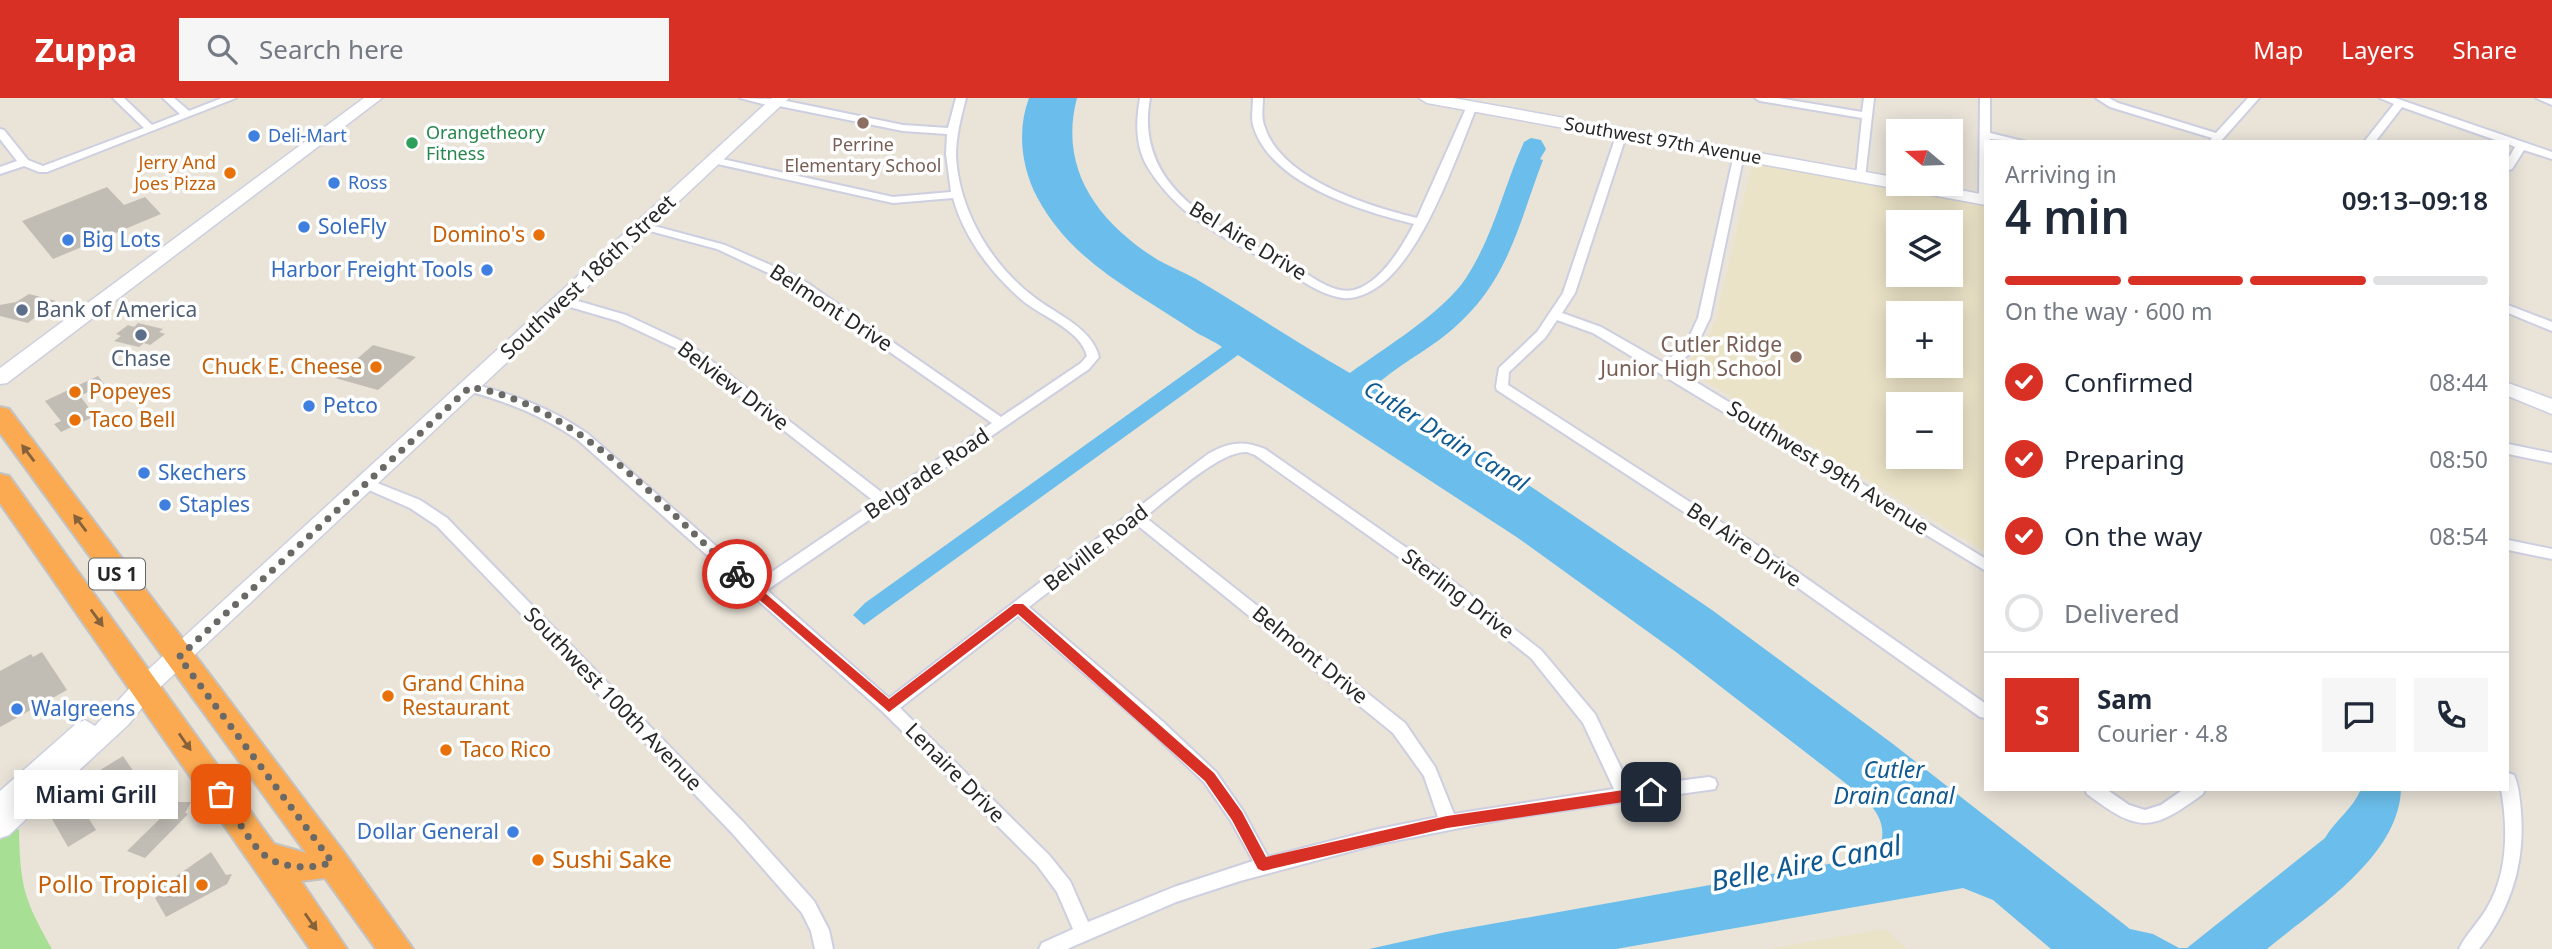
<!DOCTYPE html>
<html lang="en">
<head>
<meta charset="utf-8">
<style>
	:root { --surface:#fff; --page:#f6f6f7; --text:#1f2937; --muted:#747a83; --line:#e0e1e3; --accent:#d93025 }
	body { margin:0; font-family:"Noto Sans",sans-serif; background:var(--page); color:var(--text); height:100vh; display:flex; flex-direction:column; font-size:26px; white-space:nowrap }
	* { box-sizing:border-box; margin:0 }
	p { font-size:23px; color:var(--muted) }
	.icon { flex:none; width:38px; height:38px; fill:none; stroke:currentColor; stroke-width:2; stroke-linecap:round; stroke-linejoin:round }
	.map { position:relative; flex:1; overflow:hidden }
	.panel { position:absolute; left:1984px; top:42px; width:525px; height:651px; display:flex; flex-direction:column; background:var(--surface); border-radius:0px; box-shadow:0 4px 18px #0003 }
	.panel>* { flex:none }
	.needle { width:46px; rotate:289deg }
	.fabs { position:absolute; left:1886px; top:21px; display:grid; gap:14px }
	.fabs a { display:grid; place-items:center; width:77px; height:77px; border-radius:0px; background:var(--surface); box-shadow:0 4px 18px #0003; font-size:35px }
	.pin { position:absolute; display:grid; place-items:center; width:60px; height:60px; color:#fff; margin:-30px; border-radius:14px; box-shadow:0 4px 10px #0006 }
	.courier { position:absolute; display:grid; place-items:center; width:70px; height:70px; margin:-35px; border:5px solid #d93025; border-radius:50%; background:#fff; color:#222; box-shadow:0 2px 9px #0007 }
	.bubble { position:absolute; height:49px; border-radius:0px; background:var(--surface); box-shadow:0 4px 18px #0003; font-size:23px; font-weight:600; line-height:49px; text-align:center }
	.summary em { font-style:normal; font-weight:600 }
	.summary div { display:flex; flex-direction:column-reverse }
	.summary { display:flex; align-items:center; justify-content:space-between; height:119px; padding:0 21px }
	h1 { font-size:46px; font-weight:600; line-height:52px }
	.bar { display:grid; grid-template-columns:repeat(4,1fr); gap:10px 7px; align-content:center; height:84px; padding:0 21px }
	.bar i { height:9px; border-radius:5px; background:var(--line) }
	.bar .current { background:var(--accent) }
	.bar p { grid-column:span 4 }
	.line { display:flex; align-items:center; gap:18px; padding:0 21px; border-top:2px solid var(--line) }
	.line div { flex:1 }
	.round { display:grid; place-items:center; flex:none; width:74px; height:74px; border-radius:0px; background:var(--page) }
	ol { padding:0 21px; list-style:none }
	li { display:flex; align-items:center; gap:21px; height:77px }
	li p { margin-inline-start:auto }
	li .icon { padding:7px; border-radius:50%; background:var(--accent); color:#fff; stroke-width:4 }
	li:last-child { color:var(--muted) }
	li i { width:38px; height:38px; border:4px solid var(--line); border-radius:50% }
	header { display:flex; align-items:center; gap:42px; box-sizing:border-box; height:98px; padding:0 35px; background:var(--accent); color:#fff }
	header strong { font-size:33px }
	nav { display:flex; gap:38px; margin-inline-start:auto; font-size:24px }
	.search { width:490px; height:63px; background:var(--page); display:flex; align-items:center; gap:18px; box-sizing:border-box; padding:0 24px; border-radius:0px; color:var(--muted); font-size:26px }
	.map>svg:first-child { display:block }
</style>
</head>
<body>
<header>
<strong>Zuppa</strong>
<div class="search"><svg class="icon" aria-label="search" viewBox="0 0 24 24"><circle cx="10" cy="10" r="6"/><path d="M15 15l6 6"/></svg>Search here</div>
<nav><a>Map</a><a>Layers</a><a>Share</a></nav>
</header>
<div class="map">
<svg width="2552" height="851" viewBox="0 0 2552 851">
	<rect width="100%" height="100%" fill="#e9e3d8"/>
	<!-- education -->
	<path fill="#ebe3c7" fill-rule="evenodd" d="M1760,67L1986,107V454L1692,275L1689,263L1710,236L1717,218L1751,70ZM1899,124H1951V177H1899ZM1899,215H1951V268H1899ZM1899,306H1951V359H1899Z
		M1885,831L1907,851H1767Z"/>
	<!-- green -->
	<path fill="#a7e094" d="M19,731C20,788 24,802 52,851H0V742L9,734Z"/>
	<!-- water -->
	<path fill="#6bbeeb" d="M1029,0H1077C1058,72 1099,125 1158,162C1172,170 1187,175 1201,184C1251,214 1299,246 1350,275C1383,251 1444,214 1466,180C1494,137 1504,88 1524,44L1531,40L1541,42L1546,51L1540,61L1543,62C1517,130 1508,186 1448,235C1425,254 1396,268 1374,289L1533,390L1712,512L1893,646L2130,831L2153,836L2179,850H2187L2325,740C2336,721 2353,711 2361,691H2401C2399,759 2315,811 2267,851H2051L1993,802L1963,790L1616,851H1369L1446,834L1851,762L1868,756L1881,745C1886,727 1877,714 1866,701L1676,554L1518,440L1238,257L864,527L853,517L865,505L1222,249C1214,243 1203,239 1194,233C1135,193 1072,165 1037,99C1021,68 1017,32 1029,0Z"/>
	<!-- building -->
	<path fill="#c1bdb5" d="M107,89L124,107L145,99L161,116L53,161L22,123Z
		M29,196L56,203L28,225L0,218V207L16,204Z
		M138,225L163,231L159,234L165,236L150,247L144,245L139,249L114,243L121,238L116,236L128,227L134,229Z
		M373,247L416,259L378,292L335,280Z
		M98,278L104,286L80,298L95,318L61,334L54,326L61,323L45,303Z
		M42,554L67,592L0,629V573L31,556L33,559Z
		M123,658L154,703L127,720L97,674Z
		M177,704H191L185,715L188,716L145,760L127,753Z
		M79,705L96,732L68,749L52,721Z
		M211,754L226,777L232,776L227,786L166,819L155,800L164,794L162,788Z"/>
	<g fill="none" stroke-linecap="round" stroke-linejoin="round">
		<defs>
			<path id="street" d="M113,0H124L152,27L180,16L163,0H174L189,13L222,0H236L47,74H39L24,68L0,76V69L17,63L0,41V31L4,32L28,62L43,68L144,30Z
				M740,0L777,1L903,27L948,30L956,0H966C961,19 956,38 956,58C959,114 993,170 1038,202C1060,218 1092,231 1099,259L1089,271L767,492L889,600L1208,356C1228,344 1244,342 1265,351L1441,474L1541,552L1595,616L1630,689L1709,679L1715,681L1717,686L1715,691L1510,720L1374,747L1240,783L1176,804L1067,851H1039L1042,845L1073,831L1057,794L1037,767L883,614L578,342C540,316 510,305 465,292L464,289L470,285C516,298 548,308 588,336L757,484L875,404L684,254L618,223L560,206L558,203L560,200L564,199L626,217L692,248L885,397L992,325L792,186L717,151L639,130V126L643,125L725,147L800,180L1001,319L1081,265L1087,258C1080,231 1042,219 1022,202C992,176 964,140 953,100L893,105L713,65L708,62L713,59L893,99L951,94L946,56L947,36L903,33L779,8L775,9ZM1247,354L1255,357L1431,482L1531,560L1583,625L1614,691L1454,716L1435,669L1405,625L1145,419C1168,401 1220,352 1247,354ZM1136,426L1393,635L1424,678L1438,719L1374,732L1268,759L1243,713L1216,674L1162,623L1029,509ZM1018,518L1150,633L1204,684L1231,723L1253,763L1174,789L1088,824L1070,783L1049,757L900,610Z
				M1140,0H1150C1133,94 1223,129 1290,166C1308,175 1332,197 1354,192C1381,185 1402,149 1414,126C1361,113 1270,86 1253,27C1251,19 1253,8 1253,0H1263C1263,8 1261,19 1264,27C1280,81 1368,108 1417,120L1467,8L1472,5L1477,8C1456,59 1420,169 1369,194C1361,198 1351,201 1343,200C1320,197 1300,181 1281,170C1250,153 1217,138 1189,116C1172,102 1158,86 1147,68C1135,47 1136,23 1140,0Z
				M1755,0H1778L1862,14L1864,0H1874L1865,80H1857L1856,78L1862,20L1760,3Z
				M1980,0H1990V35L2027,44L1990,41V44H1986L1985,105L1979,102Z
				M2096,0H2109L2118,5L2216,35L2248,0H2259L2220,44H2209L2212,40L2110,9Z
				M2380,0H2395L2552,54V61L2524,52L2512,71L2508,72V61L2515,49L2508,46V44H2501L2402,9L2375,44H2364L2394,6Z
				M2536,0L2552,1V7Z
				M1622,32L1627,35L1575,195L1562,215L1601,229L1664,265L1686,246L1698,220L1734,56L1735,54H1743L1744,56L1710,220L1695,251L1673,270L1986,461V473L1593,235L1557,222L1545,240L1509,274L1508,287L1783,464L1986,606V620L1980,619L1773,472L1497,292L1496,289L1499,270L1537,234L1563,195L1617,35Z
				M2508,207L2552,224V233L2508,215Z
				M2508,346L2552,355V365L2508,356Z
				M367,381L420,402L447,420L744,725L814,803L829,832L833,851H815L811,833L802,815L732,735L437,428L410,410L362,389L360,386L362,383Z
				M2508,442L2552,451V461L2508,452Z
				M2508,675L2514,677C2519,688 2520,702 2521,714C2525,765 2511,811 2479,851H2459C2466,836 2479,824 2487,810C2508,775 2508,730 2501,691H2508Z
				M2085,691H2106L2129,707L2145,712L2161,707L2184,691H2205L2203,696C2151,734 2139,735 2087,696Z"/>
			<path id="secondary" d="M364,0H382L7,285L0,286V270Z
				M772,0H789L154,595L128,627L9,737L0,740V693L77,625L85,622L95,628L138,581Z
				M1419,0H1453L1899,80V86H1928L1986,97V107L1427,5Z
				M2508,285L2552,301V316L2508,298Z"/>
			<path id="highway" d="M0,309L9,311L343,753L413,851H376L325,780L301,783L347,851H310L0,405V376L9,378L274,746L306,755L0,335Z"/>
		</defs>
		<!-- street casing -->
		<use href="#street" stroke="#cdcfe0" stroke-width="4"/>
		<!-- secondary casing -->
		<use href="#secondary" stroke="#cdcfe0" stroke-width="3"/>
		<!-- highway casing -->
		<use href="#highway" stroke="#c3c3c3" stroke-width="4"/>
		<!-- street -->
		<use href="#street" fill="#fff" fill-rule="evenodd"/>
		<!-- secondary -->
		<use href="#secondary" fill="#fff" fill-rule="evenodd"/>
		<!-- highway -->
		<use href="#highway" fill="#fbaa51" fill-rule="evenodd"/>
	</g>
	<!-- one-way arrows -->
	<defs><path id="oneway-solid" d="M-6-.8H1V-3.2L6.5 0L1 3.2V.8H-6Z" transform="scale(1.75)"/></defs>
	<g fill="#86623a">
		<use href="#oneway-solid" transform="translate(28 355) rotate(-127)"/>
		<use href="#oneway-solid" transform="translate(80 425) rotate(-127)"/>
		<use href="#oneway-solid" transform="translate(97 520) rotate(54)"/>
		<use href="#oneway-solid" transform="translate(185 644) rotate(55)"/>
		<use href="#oneway-solid" transform="translate(311 824) rotate(55)"/>
	</g>
	<!-- route -->
	<path fill="#d93025" d="M737,471L889,601L1014,506H1023L1214,675L1242,714L1266,759L1447,718L1651,688L1658,694L1651,700L1447,730L1263,773L1258,771L1232,722L1205,683L1018,516L889,614L733,479L732,476Z"/>
	<g fill="none" stroke-linecap="round" stroke-linejoin="round">
		<!-- done -->
		<path stroke="#6b6965" stroke-width="7" stroke-dasharray="0 12.6" d="M221,696C233,713 248,743 263,756C280,771 313,772 332,764L179,559L470,289C578,307 659,406 737,476"/>
	</g>
	<!-- markers -->
	<g fill="#8d6e63" stroke="#fff" stroke-width="2.5">
		<circle cx="863" cy="25" r="7"/>
		<circle cx="1796" cy="259" r="7"/>
	</g>
	<g fill="#3f7fe0" stroke="#fff" stroke-width="2.5">
		<circle cx="254" cy="38" r="7"/>
		<circle cx="334" cy="85" r="7"/>
		<circle cx="304" cy="129" r="7"/>
		<circle cx="68" cy="142" r="7"/>
		<circle cx="487" cy="172" r="7"/>
		<circle cx="309" cy="308" r="7"/>
		<circle cx="144" cy="375" r="7"/>
		<circle cx="165" cy="407" r="7"/>
		<circle cx="17" cy="611" r="7"/>
		<circle cx="513" cy="734" r="7"/>
	</g>
	<circle fill="#2e9e5b" stroke="#fff" stroke-width="2.5" cx="412" cy="45" r="7"/>
	<g fill="#e8710a" stroke="#fff" stroke-width="2.5">
		<circle cx="230" cy="75" r="7"/>
		<circle cx="539" cy="137" r="7"/>
		<circle cx="376" cy="269" r="7"/>
		<circle cx="75" cy="294" r="7"/>
		<circle cx="75" cy="322" r="7"/>
		<circle cx="388" cy="598" r="7"/>
		<circle cx="446" cy="652" r="7"/>
		<circle cx="538" cy="762" r="7"/>
		<circle cx="202" cy="787" r="7"/>
	</g>
	<g fill="#5c6f8a" stroke="#fff" stroke-width="2.5">
		<circle cx="22" cy="212" r="7"/>
		<circle cx="141" cy="237" r="7"/>
	</g>
	<g text-anchor="middle" stroke-width="7" stroke-linejoin="round" paint-order="stroke">
		<!-- far-leisure labels -->
		<g font-size="18" fill="#27864d" stroke="#fff" text-anchor="start">
			<text x="426" y="41">Orangetheory<tspan x="426" dy="21">Fitness</tspan></text>
		</g>
		<!-- far-shop labels -->
		<g font-size="18" fill="#366cbe" stroke="#fff" text-anchor="start">
			<text x="268" y="44">Deli-Mart</text>
			<text x="348" y="91">Ross</text>
		</g>
		<!-- far-street labels -->
		<g font-size="18" fill="#272727" stroke="#fff">
			<text transform="translate(1663 43) rotate(10)" y="6">Southwest 97th Avenue</text>
		</g>
		<!-- far-education labels -->
		<g font-size="18" fill="#785e54" stroke="#fff">
			<text x="863" y="53">Perrine<tspan x="863" dy="21">Elementary School</tspan></text>
		</g>
		<!-- far-food labels -->
		<g font-size="18" fill="#c56008" stroke="#fff" text-anchor="end">
			<text x="216" y="71">Jerry And<tspan x="216" dy="21">Joes Pizza</tspan></text>
		</g>
		<!-- shield labels -->
		<rect fill="#fff" stroke="#686868" stroke-width="2" x="89" y="460.5" width="56" height="31" rx="5"/>
		<g font-size="19" font-weight="bold" fill="#272727">
			<text x="117" y="483">US 1</text>
		</g>
		<!-- shop labels -->
		<g font-size="21" fill="#366cbe" stroke="#fff" text-anchor="start">
			<text x="318" y="136">SoleFly</text>
			<text x="82" y="149">Big Lots</text>
			<text x="473" y="179" text-anchor="end">Harbor Freight Tools</text>
			<text x="323" y="315">Petco</text>
			<text x="158" y="382">Skechers</text>
			<text x="179" y="414">Staples</text>
			<text x="31" y="618">Walgreens</text>
			<text x="499" y="741" text-anchor="end">Dollar General</text>
		</g>
		<!-- food labels -->
		<g font-size="21" fill="#c56008" stroke="#fff" text-anchor="start">
			<text x="525" y="144" text-anchor="end">Domino's</text>
			<text x="362" y="276" text-anchor="end">Chuck E. Cheese</text>
			<text x="89" y="301">Popeyes</text>
			<text x="89" y="329">Taco Bell</text>
			<text x="402" y="593">Grand China<tspan x="402" dy="24">Restaurant</tspan></text>
			<text x="460" y="659">Taco Rico</text>
		</g>
		<!-- street labels -->
		<g font-size="21" fill="#272727" stroke="#fff">
			<text transform="translate(1248 143) rotate(31)" y="7">Bel Aire Drive</text>
			<text transform="translate(588 179) rotate(-43)" y="7">Southwest 186th Street</text>
			<text transform="translate(831 210) rotate(33)" y="7">Belmont Drive</text>
			<text transform="translate(733 288) rotate(37)" y="7">Belview Drive</text>
			<text transform="translate(1828 370) rotate(32)" y="7">Southwest 99th Avenue</text>
			<text transform="translate(927 376) rotate(-34)" y="7">Belgrade Road</text>
			<text transform="translate(1744 447) rotate(34)" y="7">Bel Aire Drive</text>
			<text transform="translate(1096 450) rotate(-38)" y="7">Belville Road</text>
			<text transform="translate(1458 496) rotate(37)" y="7">Sterling Drive</text>
			<text transform="translate(1310 557) rotate(39)" y="7">Belmont Drive</text>
			<text transform="translate(613 601) rotate(46)" y="7">Southwest 100th Avenue</text>
			<text transform="translate(955 675) rotate(45)" y="7">Lenaire Drive</text>
		</g>
		<!-- service labels -->
		<g font-size="21" fill="#4e5e75" stroke="#fff" text-anchor="start">
			<text x="36" y="219">Bank of America</text>
			<text x="141" y="268" text-anchor="middle">Chase</text>
		</g>
		<!-- education labels -->
		<g font-size="21" fill="#785e54" stroke="#fff" text-anchor="end">
			<text x="1782" y="254">Cutler Ridge<tspan x="1782" dy="24">Junior High School</tspan></text>
		</g>
		<!-- water labels -->
		<g font-size="23" font-style="italic" fill="#0f5992" stroke="#fff">
			<text transform="translate(1446 338) rotate(32)" y="8">Cutler Drain Canal</text>
			<text x="1894" y="680">Cutler<tspan x="1894" dy="26">Drain Canal</tspan></text>
		</g>
		<!-- near-food labels -->
		<g font-size="24" fill="#c56008" stroke="#fff" text-anchor="start">
			<text x="552" y="770">Sushi Sake</text>
			<text x="188" y="795" text-anchor="end">Pollo Tropical</text>
		</g>
		<!-- near-water labels -->
		<g font-size="28" font-style="italic" fill="#0f5992" stroke="#fff">
			<text transform="translate(1806 765) rotate(-11)" y="10">Belle Aire Canal</text>
		</g>
	</g>
</svg>
<div class="fabs">
<a><svg class="needle" viewBox="-14 -14 28 28"><path d="M0-13l5 13h-10z" fill="#e53935"/><path d="M0 13l5-13h-10z" fill="#747a83"/></svg></a>
<a><svg class="icon" aria-label="layers" viewBox="0 0 24 24"><path d="M12 4l9 5-9 5-9-5zM3 14l9 5 9-5"/></svg></a>
<a>+</a>
<a>−</a>
</div>
<div class="pin" style="left:221px;top:696px;background:#ea580c"><svg class="icon" aria-label="bag" viewBox="0 0 24 24"><path d="M5 8h14l-1 12H6zM9 8a3 3 0 0 1 6 0"/></svg></div>
<div class="pin" style="left:1651px;top:694px;background:#1f2937"><svg class="icon" aria-label="home" viewBox="0 0 24 24"><path d="M3 11l9-7 9 7M6 9v11h12V9"/></svg></div>
<div class="courier" style="left:737px;top:476px"><svg class="icon" aria-label="bike" viewBox="0 0 24 24"><circle cx="6" cy="16" r="4"/><circle cx="18" cy="16" r="4"/><path d="M6 16l4-8h5l3 8M10 8l3 8H6M13 5h3"/></svg></div>
<div class="bubble" style="left:14px;top:672px;width:164px">Miami Grill</div>
<section class="panel">
<div class="summary"><div><h1>4 min</h1><p>Arriving in</p></div><em>09:13–09:18</em></div>
<div class="bar"><i class="current"></i><i class="current"></i><i class="current"></i><i></i><p>On the way · 600 m</p></div>
<ol>
<li><svg class="icon" aria-label="check" viewBox="0 0 24 24"><path d="M5 12l5 5 9-10"/></svg>Confirmed<p>08:44</p></li>
<li><svg class="icon" aria-label="check" viewBox="0 0 24 24"><path d="M5 12l5 5 9-10"/></svg>Preparing<p>08:50</p></li>
<li><svg class="icon" aria-label="check" viewBox="0 0 24 24"><path d="M5 12l5 5 9-10"/></svg>On the way<p>08:54</p></li>
<li><i></i>Delivered</li>
</ol>
<div class="line" style="height:126px"><b class="round" style="background:var(--accent);color:#fff">S</b><div><b>Sam</b><p>Courier · 4.8</p></div><a class="round"><svg class="icon" aria-label="chat" viewBox="0 0 24 24"><path d="M4 5h16v11H9l-5 4z"/></svg></a><a class="round"><svg class="icon" aria-label="phone" viewBox="0 0 24 24"><path d="M5 4h4l2 5-3 2q2 4 5 5l2-3 5 2v4C11 20 4 13 5 4z"/></svg></a></div>
</section>
</div>
</body>
</html>
